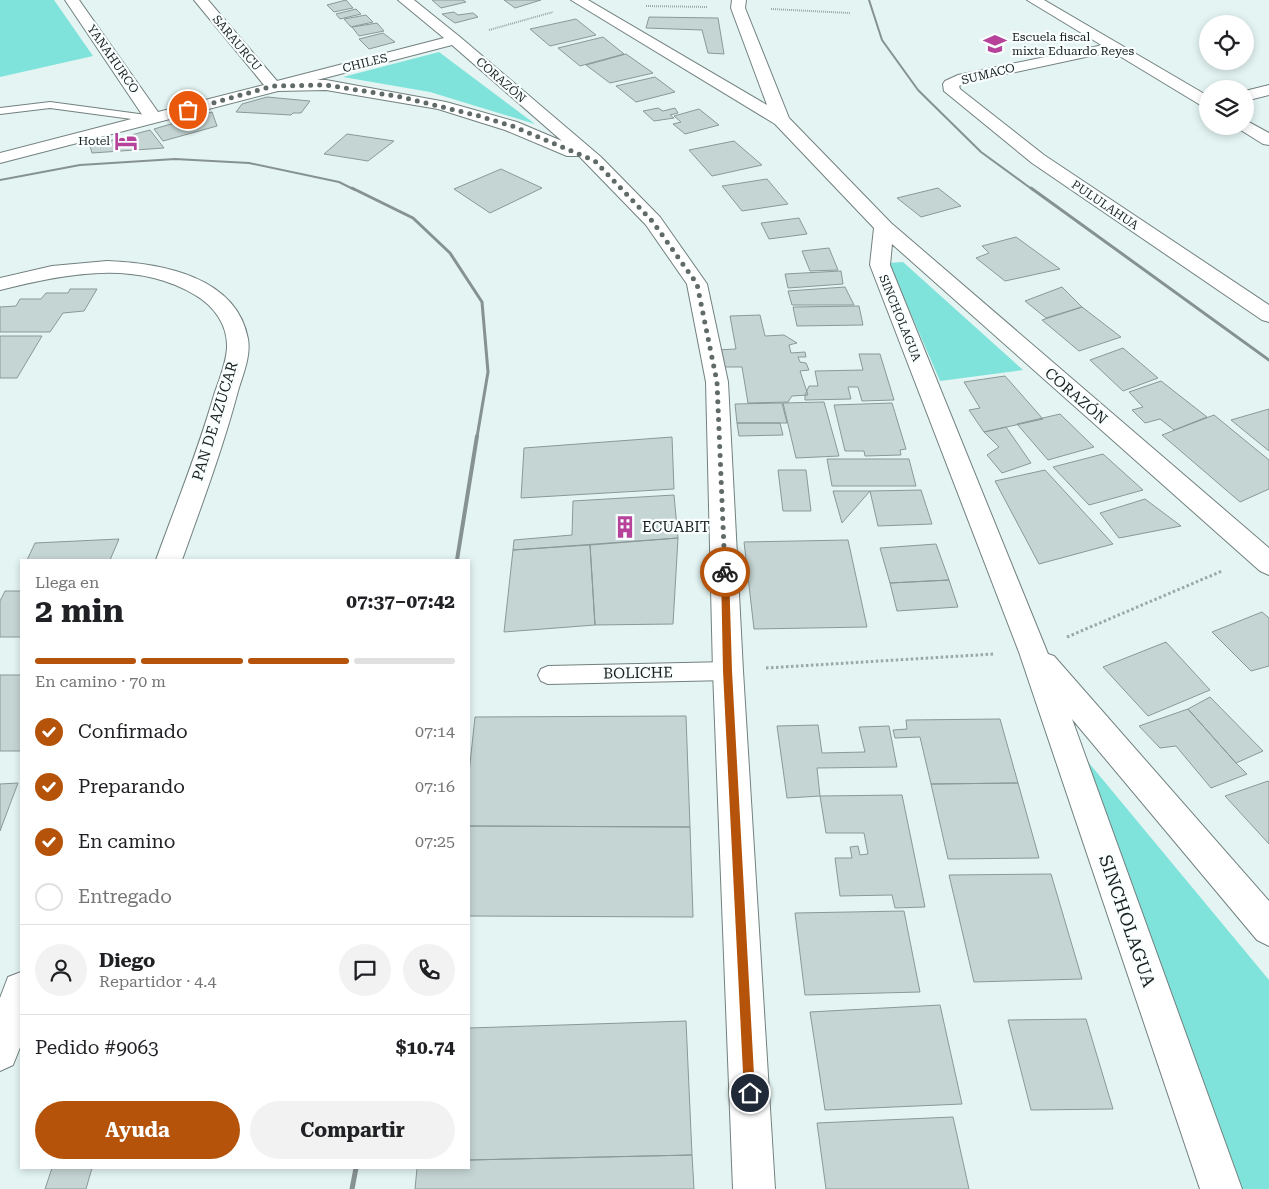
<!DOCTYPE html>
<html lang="es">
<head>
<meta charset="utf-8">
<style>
	:root { --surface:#fff; --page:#f2f2f2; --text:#202124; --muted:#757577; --line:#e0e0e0; --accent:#b45309 }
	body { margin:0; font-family:"Roboto Serif",serif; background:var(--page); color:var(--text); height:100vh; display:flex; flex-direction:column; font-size:19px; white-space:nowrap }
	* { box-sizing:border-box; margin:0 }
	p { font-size:16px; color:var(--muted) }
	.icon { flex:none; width:28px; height:28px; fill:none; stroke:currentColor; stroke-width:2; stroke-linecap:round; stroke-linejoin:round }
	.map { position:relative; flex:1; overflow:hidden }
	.drawer { position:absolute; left:20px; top:559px; width:450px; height:610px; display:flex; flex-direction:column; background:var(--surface); border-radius:0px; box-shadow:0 2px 8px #0003 }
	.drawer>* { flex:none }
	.fabs { position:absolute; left:1199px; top:15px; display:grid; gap:10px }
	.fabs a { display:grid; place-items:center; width:55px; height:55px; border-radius:50%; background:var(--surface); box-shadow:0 2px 8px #0003; font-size:25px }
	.pin { position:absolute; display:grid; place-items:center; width:42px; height:42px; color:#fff; margin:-21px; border:2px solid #fff; border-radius:50%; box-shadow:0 1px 5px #0007 }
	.courier { position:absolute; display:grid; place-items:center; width:50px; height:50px; margin:-25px; border:4px solid #b45309; border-radius:50%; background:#fff; color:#222; box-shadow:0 1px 6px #0007 }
	.head em { font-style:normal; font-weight:700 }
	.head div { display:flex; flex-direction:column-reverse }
	.head { display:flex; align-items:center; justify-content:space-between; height:85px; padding:0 15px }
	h1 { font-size:32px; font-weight:700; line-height:38px }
	.bar { display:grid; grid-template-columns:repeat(4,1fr); gap:8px 5px; align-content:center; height:60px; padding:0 15px }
	.bar i { height:6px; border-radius:4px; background:var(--line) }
	.bar .current { background:var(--accent) }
	.bar p { grid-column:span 4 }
	.line { display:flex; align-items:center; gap:12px; padding:0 15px; border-top:1px solid var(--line) }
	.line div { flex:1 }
	.round { display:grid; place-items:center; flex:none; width:52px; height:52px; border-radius:26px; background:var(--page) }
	ol { padding:0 15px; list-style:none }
	li { display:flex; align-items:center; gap:15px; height:55px }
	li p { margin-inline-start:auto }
	li .icon { padding:5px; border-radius:50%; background:var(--accent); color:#fff; stroke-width:4 }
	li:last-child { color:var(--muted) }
	li i { width:28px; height:28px; border:2px solid var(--line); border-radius:50% }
	.button { display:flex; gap:10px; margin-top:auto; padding:10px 15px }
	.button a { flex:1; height:58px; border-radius:30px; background:var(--accent); color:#fff; font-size:20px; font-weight:700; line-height:58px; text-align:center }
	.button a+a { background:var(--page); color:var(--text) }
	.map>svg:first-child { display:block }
</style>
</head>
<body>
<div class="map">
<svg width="1269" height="1189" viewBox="0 0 1269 1189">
	<rect width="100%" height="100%" fill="#e3f4f2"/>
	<!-- green -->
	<path fill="#7fe3db" d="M0,0H54L93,56L0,77Z
		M439,52L535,124L430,92L343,77Z
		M903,262L1023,370L940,381L889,263Z
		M1084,757L1269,980V1189H1242Z"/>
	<!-- building -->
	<path fill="#c5d5d3" stroke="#8a9997" d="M346,0L353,8L334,12L327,5Z
		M432,0H463L466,2L441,8Z
		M504,0H541L515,8Z
		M356,9L361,14L340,19L336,14Z
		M454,12L458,15L473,13L478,17L455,23L442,14Z
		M366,15L373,22L351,27L344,19Z
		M649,17L718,18L724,54L708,53L702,30L646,28Z
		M576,19L596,35L550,46L530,29Z
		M377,23L384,31L359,36L352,27Z
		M383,33L395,42L369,49L359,39Z
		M603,37L624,54L580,66L558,48Z
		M626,54L653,73L610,83L586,65Z
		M655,77L675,92L636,102L616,86Z
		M267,97L310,101L301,113H293L291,115L236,112L242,104Z
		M658,108L663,111L675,108L678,113L670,115L674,118L654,121L643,111Z
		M699,109L719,125L685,134L673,124L681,122L674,116Z
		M212,112L217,126L163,141L154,129Z
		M150,130L164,148L92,153L90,146Z
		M347,134L394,141L368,161L324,154Z
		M734,141L762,165L712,176L689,150Z
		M501,169L542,188L490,213L454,189Z
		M767,179L788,204L742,211L722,186Z
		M938,188L961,206L921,217L897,198Z
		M799,218L807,234L769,239L761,223Z
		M1016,237L1060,269L1005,281L976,258L989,253L982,246Z
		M829,248L838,270L810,271L802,251Z
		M841,271L843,284L788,288L785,274Z
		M845,287L854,305H792L788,291Z
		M1062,287L1082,307L1046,318L1025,301Z
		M70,289H97L84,311L63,313L50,332H0V307L16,306L20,299H41L46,293H68Z
		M859,306L863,325L797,326L793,307Z
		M1082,307L1121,337L1079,351L1042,320Z
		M760,315L765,336L784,335L797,343L789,345L791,353L805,352L806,357H798L800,362L806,363L809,370L800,371L808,395L792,396L788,402L748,403L742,367H719L716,350L736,349L730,316Z
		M0,336H42L17,378H0Z
		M1123,348L1158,378L1123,391L1090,360Z
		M859,354H880L894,400L862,401L858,387H848L851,399L805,400V395L809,386H818L815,371L863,370Z
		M1005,376L1043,419L984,432L969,410L980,408L964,382Z
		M1161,381L1207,417L1174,430L1160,419L1145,423L1132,410L1143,407L1129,392Z
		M824,402L839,456L796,458L783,403Z
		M782,403L787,423H737L735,404Z
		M892,403L906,449L900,450L901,455L865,456L864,451H845L834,405Z
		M1269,409V451L1231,420Z
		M1060,414L1094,447L1048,460L1017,424Z
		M1214,415L1269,460V489L1240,502L1162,435Z
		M737,423H780L783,435L739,436Z
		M1006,427L1031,463L1002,473L987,455L999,447L984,432Z
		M672,437L674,489L521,498L524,448Z
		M1103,454L1143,490L1089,505L1053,467Z
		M827,459H909L916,486H832Z
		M778,470H806L811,511H783Z
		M1045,470L1113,544L1039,564L995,481Z
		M921,490L932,524L878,526L870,491Z
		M833,491H870L842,523Z
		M674,495L678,538L513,550L514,540L572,535L573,501Z
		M1145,499L1181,526L1119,538L1100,513Z
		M678,538L673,624L595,625L590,545Z
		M119,539L110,560H27L35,543Z
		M848,540L867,627L754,629L744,542Z
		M936,544L949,580L890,583L880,548Z
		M590,545L595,625L504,632L513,550Z
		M949,580L958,607L897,611L890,583Z
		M5,591H21V637H0V601Z
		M1262,612L1269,618V666L1251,671L1212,632Z
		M1166,642L1210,690L1148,716L1103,667Z
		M0,675H21V751H0Z
		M1210,697L1263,751L1236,763L1188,709Z
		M1188,709L1236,763L1247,774L1211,788L1176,746L1160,748L1139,726Z
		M686,716L690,827L469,826V773L475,717Z
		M1000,719L1018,783L931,784L920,737L895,738L893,730L907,729L906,720Z
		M818,725L822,753L865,752L859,727L889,726L897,767L817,768L820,796L787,798L777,726Z
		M1268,781L1269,782V844L1225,796Z
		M18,783L0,831V784Z
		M1018,783L1039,858L948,859L931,784Z
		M902,795L925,907L895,908L892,895L840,896L835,858H852L850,847L858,846L860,855L868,854L864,833H826L820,796Z
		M469,826L690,827L693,917L469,916Z
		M1051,874L1082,979L974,982L949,875Z
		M904,911L920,992L805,995L795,913Z
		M940,1005L962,1104L825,1110L810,1012Z
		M1086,1019L1113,1109L1031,1110L1008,1020Z
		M686,1021L692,1155L469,1160V1028Z
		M953,1117L969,1189H826L817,1123Z
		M692,1155L694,1189H415L417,1168H469V1160Z
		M52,1168H92L86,1189H45Z"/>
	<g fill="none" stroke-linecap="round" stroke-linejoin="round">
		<defs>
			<path id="service" d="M50,102L154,116L160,119L154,122L50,108L0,114V108Z
				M728,662L735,665L738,671L735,677L728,680L548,684L541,681L538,675L541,669L548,666Z"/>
			<path id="minor" d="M65,0H79L158,112L264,85L194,0H208L277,81L444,38L398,0H414L460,37L601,157L660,217L707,284L728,382L743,671L775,1189H733L713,671L706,382L687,284L646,225L579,156H567L505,130L438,109L326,90L278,91L0,163V153L143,116ZM452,45L562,141L517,122L446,102L326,80H317Z
				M571,0H588L767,105L731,8L732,0H746L745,8L789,118L891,223L1269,548V575L1260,571L892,244L890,265L1048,654L1054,656L1269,901V946L1257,940L1072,719L1242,1189H1200L1019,652L870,265L874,228L775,124Z
				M1113,43L1118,44L1120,47L1118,50L969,82L959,86L960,89L1044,155L1269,305V322L1262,320L1032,163L944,91L943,84L945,81L958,75Z
				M1269,85V95L1245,101V91Z
				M107,261C160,263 237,276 248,339C251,356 243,374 238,391C223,448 202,504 182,560H156C176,505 198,451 214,395C219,380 226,364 227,348C228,325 214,306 195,295C135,259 65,274 0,290V278L52,266Z
				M21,972V1045L13,1065L0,1071V998L8,977Z"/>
			<path id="tertiary" d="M1027,0H1044L1208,96V108L1202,106Z
				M1245,120L1269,133V145L1263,144L1239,129L1237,126H1245Z"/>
		</defs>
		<!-- service casing -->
		<use href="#service" stroke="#72817f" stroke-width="2"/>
		<!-- minor casing -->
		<use href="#minor" stroke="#72817f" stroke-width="2"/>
		<!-- tertiary casing -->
		<use href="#tertiary" stroke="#72817f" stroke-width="2"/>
		<!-- path-far1 -->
		<path stroke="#9ba8a6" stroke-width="2" stroke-dasharray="1 1" stroke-linecap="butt" d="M646,6L707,7
			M771,9L850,13
			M489,30L553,12"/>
		<!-- path -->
		<path stroke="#9ba8a6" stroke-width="3" stroke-dasharray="2.5 2.5" stroke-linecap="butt" d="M1067,637L1222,571
			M766,668L994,654"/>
		<!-- service -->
		<use href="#service" fill="#fff" fill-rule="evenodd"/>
		<!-- minor -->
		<use href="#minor" fill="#fff" fill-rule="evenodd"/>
		<!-- tertiary -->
		<use href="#tertiary" fill="#fff" fill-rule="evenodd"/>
		<!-- rail-far3 -->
		<path stroke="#869291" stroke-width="2" d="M869,0L882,40L918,90L981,152L1033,190
			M0,180L80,165L175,159L249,163L339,182L355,190"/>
		<!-- rail-far2 -->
		<path stroke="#869291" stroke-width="3" d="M352,188L413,218L450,253L482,302L488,372L477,437
			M1031,188L1269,360"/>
		<!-- rail-far1 -->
		<path stroke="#869291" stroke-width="4" d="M457,560L477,436"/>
		<!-- rail -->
		<path stroke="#869291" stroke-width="5" d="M352,1189L356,1168"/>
	</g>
	<!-- route -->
	<path fill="#b45309" d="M725,568L729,572L732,671L755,1093L754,1097L750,1099L746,1097L744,1093L723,671L721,572Z"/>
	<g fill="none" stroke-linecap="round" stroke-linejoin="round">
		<!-- done -->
		<path stroke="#606a68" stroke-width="5" stroke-dasharray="0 9" d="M188,110L273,86L326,85L401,97L479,116L512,126L595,161L653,222L697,284L717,382L725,572"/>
	</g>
	<!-- icons -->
	<defs>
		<symbol id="school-bare" viewBox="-9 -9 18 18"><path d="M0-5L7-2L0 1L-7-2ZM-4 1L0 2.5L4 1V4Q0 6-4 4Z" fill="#b6429a" stroke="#f8fffe" stroke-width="2.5" paint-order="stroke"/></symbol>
		<symbol id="hotel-bare" viewBox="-9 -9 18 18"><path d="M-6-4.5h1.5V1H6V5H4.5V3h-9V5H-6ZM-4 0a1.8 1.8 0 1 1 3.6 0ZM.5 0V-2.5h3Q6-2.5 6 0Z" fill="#b6429a" stroke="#f8fffe" stroke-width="2.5" paint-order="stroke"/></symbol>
		<symbol id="building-bare" viewBox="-9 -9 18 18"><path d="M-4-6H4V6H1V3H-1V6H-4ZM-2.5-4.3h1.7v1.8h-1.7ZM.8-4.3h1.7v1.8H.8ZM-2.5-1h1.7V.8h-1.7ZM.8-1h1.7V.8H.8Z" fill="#b6429a" stroke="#f8fffe" stroke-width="2.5" paint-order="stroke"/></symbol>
	</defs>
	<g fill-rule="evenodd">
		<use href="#school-bare" x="979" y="28" width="32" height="32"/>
		<use href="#hotel-bare" x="110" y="125" width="32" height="32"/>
		<use href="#building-bare" x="609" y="511" width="32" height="32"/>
	</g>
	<g text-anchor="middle" stroke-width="4.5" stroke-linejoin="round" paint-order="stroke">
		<!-- far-poi labels -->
		<g font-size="12" fill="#191f1e" stroke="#f8fffe" text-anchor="start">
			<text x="1012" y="41">Escuela fiscal<tspan x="1012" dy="14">mixta Eduardo Reyes</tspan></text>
			<text x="110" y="145" text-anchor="end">Hotel</text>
		</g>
		<!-- far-street labels -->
		<g font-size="12" fill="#191f1e" stroke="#f8fffe">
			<text transform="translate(237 43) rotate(50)" y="4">SARAURCU</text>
			<text transform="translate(113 59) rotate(55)" y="4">YANAHURCO</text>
			<text transform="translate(365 63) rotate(-14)" y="4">CHILES</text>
			<text transform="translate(988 74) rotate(-14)" y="4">SUMACO</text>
			<text transform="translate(501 80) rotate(41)" y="4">CORAZÓN</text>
			<text transform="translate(1105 205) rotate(34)" y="4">PULULAHUA</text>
			<text transform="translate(900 318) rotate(68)" y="4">SINCHOLAGUA</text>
		</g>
		<!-- street labels -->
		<g font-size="15" fill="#191f1e" stroke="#f8fffe">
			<text transform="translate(1076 396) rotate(41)" y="5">CORAZÓN</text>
			<text transform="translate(215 421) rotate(-73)" y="5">PAN DE AZUCAR</text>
			<text transform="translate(638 673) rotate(-1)" y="5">BOLICHE</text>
		</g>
		<!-- poi labels -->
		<g font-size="15" fill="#191f1e" stroke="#f8fffe" text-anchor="start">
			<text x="642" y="532">ECUABIT</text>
		</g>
		<!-- near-street labels -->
		<g font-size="18" fill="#191f1e" stroke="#f8fffe">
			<text transform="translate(1127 921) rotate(71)" y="6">SINCHOLAGUA</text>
		</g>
	</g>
</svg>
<div class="fabs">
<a><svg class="icon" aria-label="locate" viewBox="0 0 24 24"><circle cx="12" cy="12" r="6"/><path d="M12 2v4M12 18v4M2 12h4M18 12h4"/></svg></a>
<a><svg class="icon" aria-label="layers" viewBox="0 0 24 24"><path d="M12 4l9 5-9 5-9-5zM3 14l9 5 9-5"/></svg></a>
</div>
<div class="pin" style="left:188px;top:110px;background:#ea580c"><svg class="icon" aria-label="bag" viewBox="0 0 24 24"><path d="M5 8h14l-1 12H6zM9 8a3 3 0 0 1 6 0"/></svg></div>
<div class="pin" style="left:750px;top:1093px;background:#1f2937"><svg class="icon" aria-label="home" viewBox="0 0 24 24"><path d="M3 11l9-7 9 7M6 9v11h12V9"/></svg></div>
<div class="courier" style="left:725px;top:572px"><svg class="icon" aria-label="bike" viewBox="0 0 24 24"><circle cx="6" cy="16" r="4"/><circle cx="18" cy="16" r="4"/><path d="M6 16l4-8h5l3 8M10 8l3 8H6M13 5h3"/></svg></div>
<section class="drawer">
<div class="head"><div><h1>2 min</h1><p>Llega en</p></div><em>07:37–07:42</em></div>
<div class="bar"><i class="current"></i><i class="current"></i><i class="current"></i><i></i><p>En camino · 70 m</p></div>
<ol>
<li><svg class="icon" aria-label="check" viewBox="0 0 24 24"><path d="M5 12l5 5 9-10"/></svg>Confirmado<p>07:14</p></li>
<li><svg class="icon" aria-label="check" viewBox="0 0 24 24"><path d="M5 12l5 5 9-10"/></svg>Preparando<p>07:16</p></li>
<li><svg class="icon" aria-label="check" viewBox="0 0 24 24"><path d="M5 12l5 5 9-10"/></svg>En camino<p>07:25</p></li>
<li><i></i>Entregado</li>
</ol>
<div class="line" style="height:90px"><a class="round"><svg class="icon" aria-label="person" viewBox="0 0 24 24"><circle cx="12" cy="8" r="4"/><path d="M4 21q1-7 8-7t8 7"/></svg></a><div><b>Diego</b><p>Repartidor · 4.4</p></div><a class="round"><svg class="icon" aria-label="chat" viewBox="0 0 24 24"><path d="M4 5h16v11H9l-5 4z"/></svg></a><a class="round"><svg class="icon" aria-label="phone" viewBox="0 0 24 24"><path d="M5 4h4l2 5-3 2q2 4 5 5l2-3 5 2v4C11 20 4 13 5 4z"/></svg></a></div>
<div class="line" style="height:65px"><div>Pedido #9063</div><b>$10.74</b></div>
<div class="button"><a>Ayuda</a><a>Compartir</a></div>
</section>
</div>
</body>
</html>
